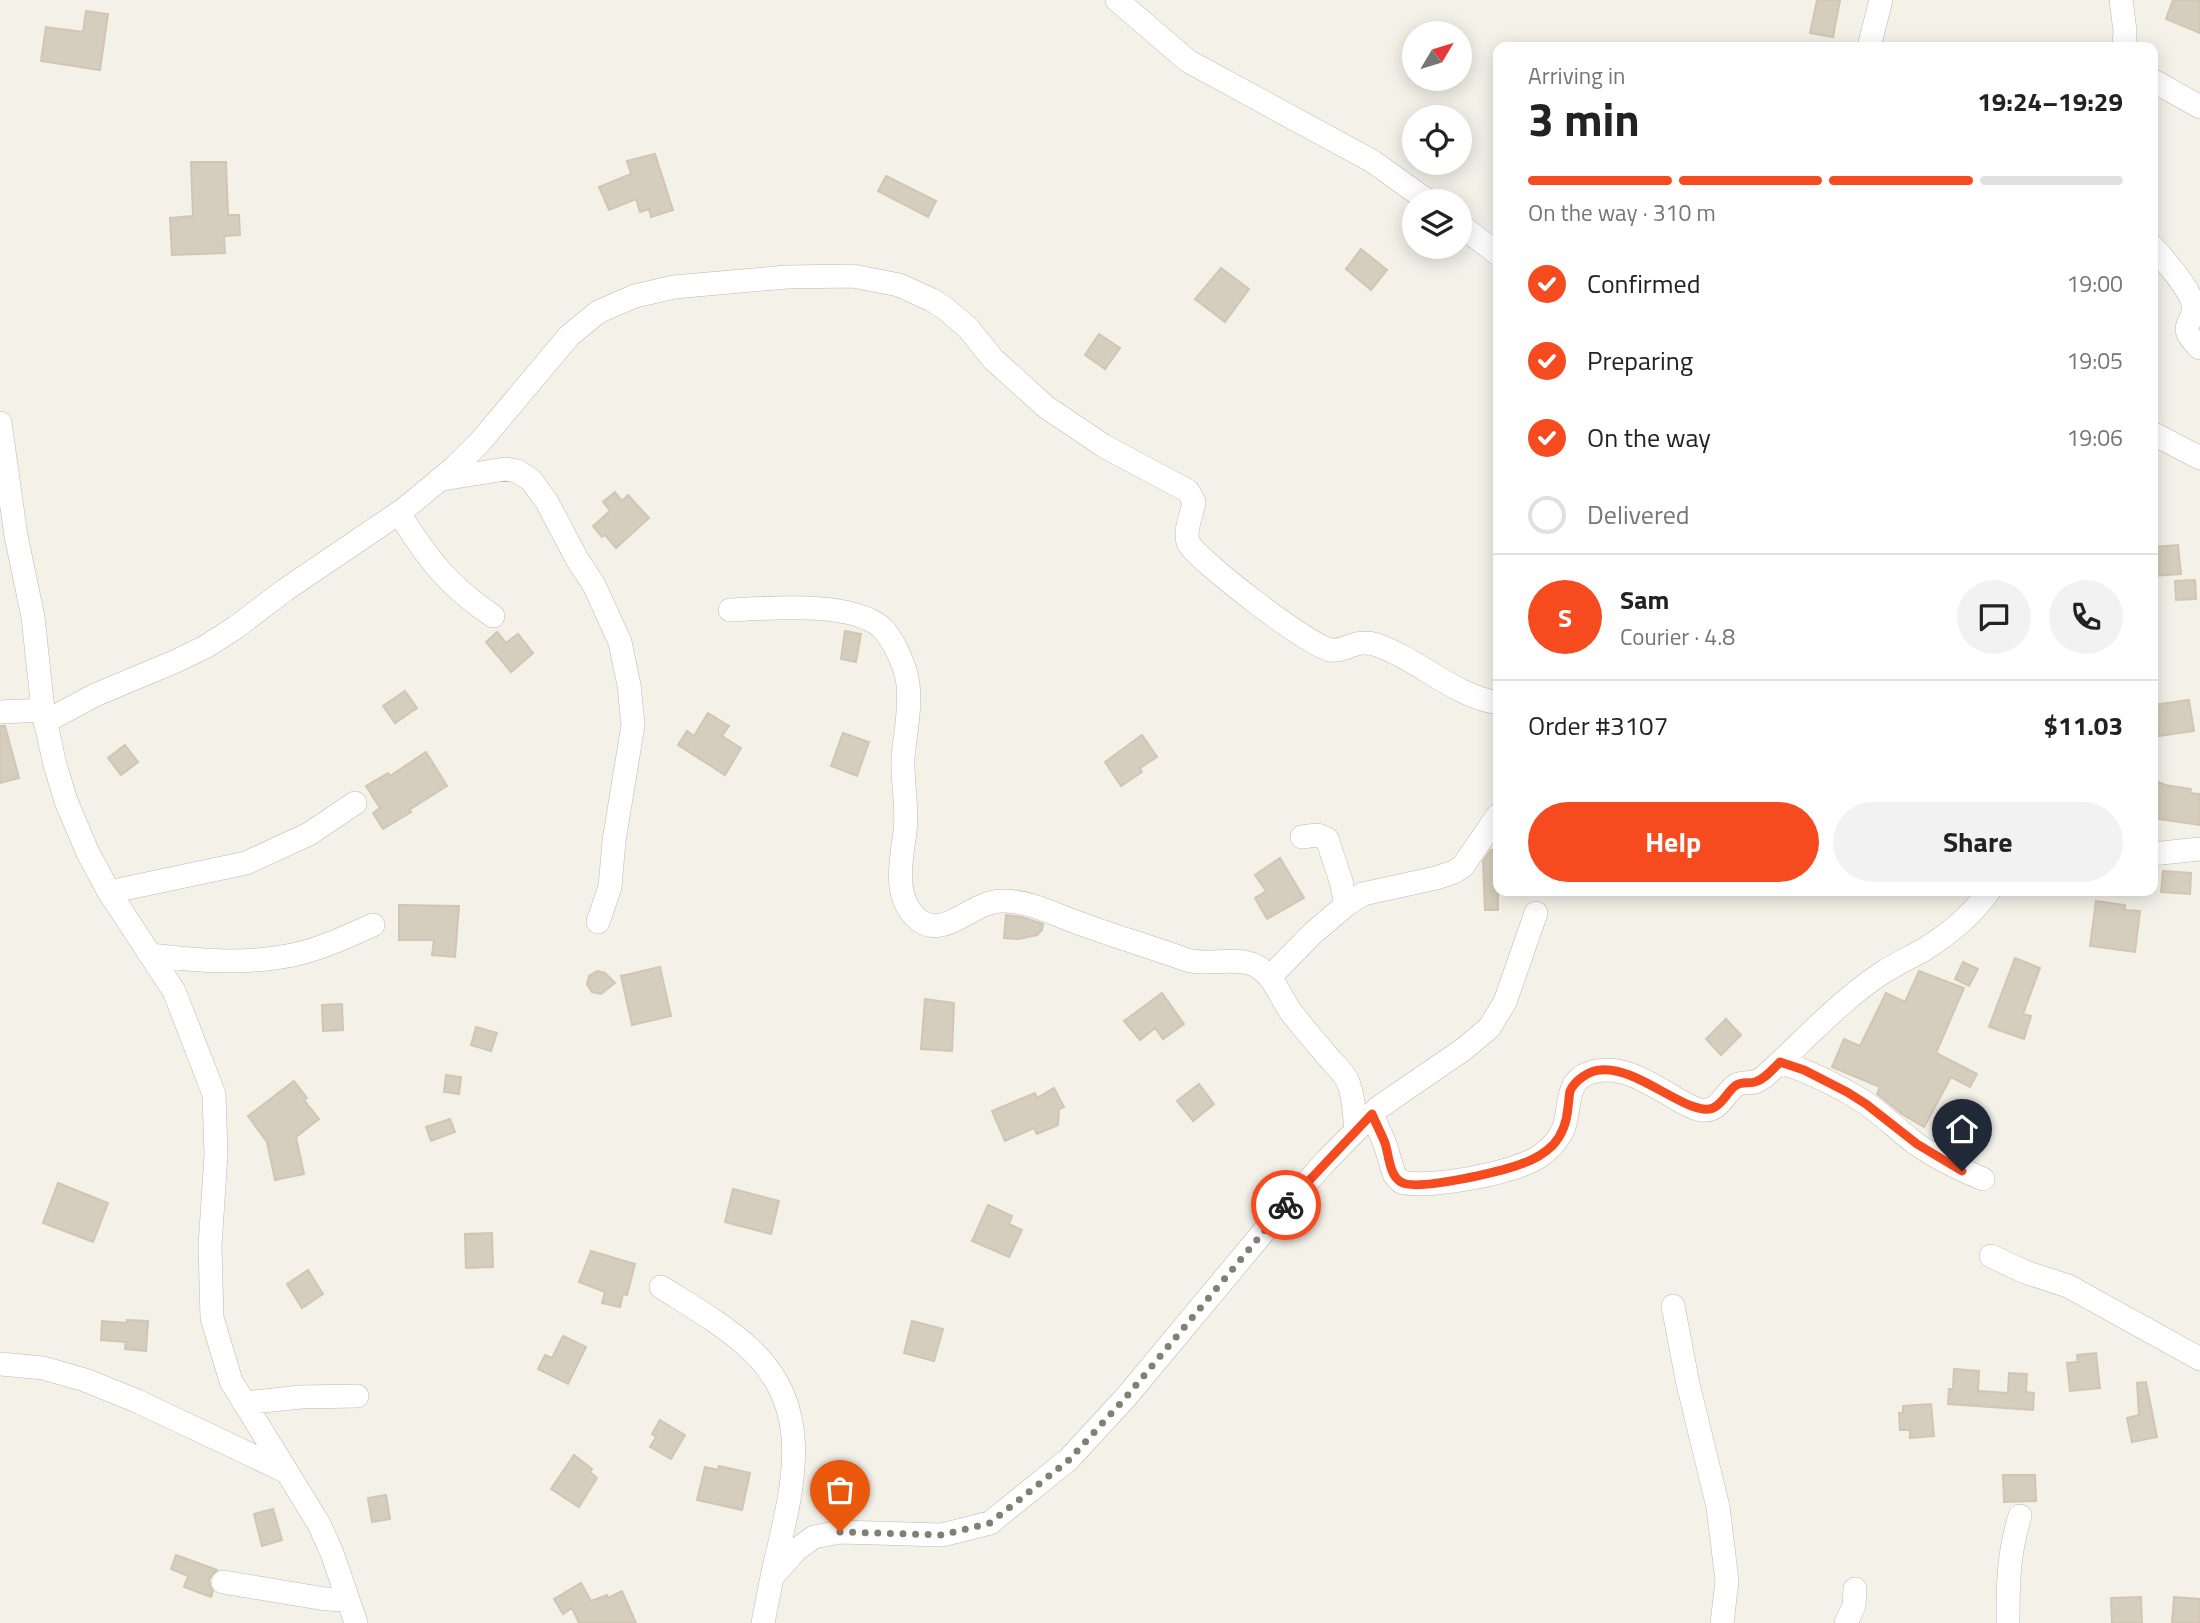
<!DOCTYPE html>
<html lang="en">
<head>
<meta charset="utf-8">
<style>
	:root { --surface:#fff; --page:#f2f2f2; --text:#222; --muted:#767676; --line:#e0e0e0; --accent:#f54b1e }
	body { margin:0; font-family:"Titillium Web",sans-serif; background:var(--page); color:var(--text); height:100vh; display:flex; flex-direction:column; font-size:26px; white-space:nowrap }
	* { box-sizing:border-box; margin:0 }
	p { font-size:23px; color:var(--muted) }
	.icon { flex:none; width:38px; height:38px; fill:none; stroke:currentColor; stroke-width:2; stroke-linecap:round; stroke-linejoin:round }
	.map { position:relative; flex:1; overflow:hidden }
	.sheet { position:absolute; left:1493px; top:42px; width:665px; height:854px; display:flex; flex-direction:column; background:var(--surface); border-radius:14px; box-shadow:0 4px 18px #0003 }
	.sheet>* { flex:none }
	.needle { width:46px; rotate:52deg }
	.controls { position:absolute; left:1402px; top:21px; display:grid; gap:14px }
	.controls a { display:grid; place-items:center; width:70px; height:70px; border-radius:50%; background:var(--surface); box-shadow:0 4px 18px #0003; font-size:35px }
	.pin { position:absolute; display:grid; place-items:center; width:60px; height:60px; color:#fff; margin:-72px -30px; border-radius:50% 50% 50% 0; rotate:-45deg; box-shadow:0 0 7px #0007 }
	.pin .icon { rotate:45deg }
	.courier { position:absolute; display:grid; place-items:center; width:70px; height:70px; margin:-35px; border:5px solid #f54b1e; border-radius:50%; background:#fff; color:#222; box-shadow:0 2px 9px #0007 }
	.overview em { font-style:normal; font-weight:700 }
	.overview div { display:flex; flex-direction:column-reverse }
	.overview { display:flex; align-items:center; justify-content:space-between; height:119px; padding:0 35px }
	h1 { font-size:46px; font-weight:700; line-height:52px }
	.bar { display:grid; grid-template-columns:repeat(4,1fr); gap:10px 7px; align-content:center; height:84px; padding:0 35px }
	.bar i { height:9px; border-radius:5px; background:var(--line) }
	.bar .current { background:var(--accent) }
	.bar p { grid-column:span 4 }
	.line { display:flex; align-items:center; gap:18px; padding:0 35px; border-top:2px solid var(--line) }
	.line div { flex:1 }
	.round { display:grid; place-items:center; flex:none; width:74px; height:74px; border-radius:37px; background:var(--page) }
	ol { padding:0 35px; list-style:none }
	li { display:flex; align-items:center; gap:21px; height:77px }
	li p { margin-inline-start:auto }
	li .icon { padding:7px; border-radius:50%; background:var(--accent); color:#fff; stroke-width:4 }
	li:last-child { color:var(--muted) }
	li i { width:38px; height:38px; border:4px solid var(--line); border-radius:50% }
	.cta { display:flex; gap:14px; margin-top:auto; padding:14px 35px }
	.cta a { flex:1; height:80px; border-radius:42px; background:var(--accent); color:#fff; font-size:28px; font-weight:700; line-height:80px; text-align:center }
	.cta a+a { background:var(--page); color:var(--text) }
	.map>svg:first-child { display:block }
</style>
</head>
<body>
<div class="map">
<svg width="2200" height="1623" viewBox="0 0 2200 1623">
	<rect width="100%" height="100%" fill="#f4f1e9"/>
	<!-- building -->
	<path fill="#d5cebe" stroke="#d0c6b1" stroke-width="2" d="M1817,0H1840L1833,37L1810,33Z
		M2173,0H2200V33L2166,19Z
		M86,11L108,14L100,70L41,61L46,27L83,32Z
		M655,154L673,210L651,217L649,209L640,212L636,199L609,210L599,187L631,174L627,161Z
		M191,162H226L228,215H239L240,235L224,236L225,253L172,255L170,218L193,216Z
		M886,176L936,201L928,217L878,191Z
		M1361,249L1387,270L1371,290L1346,269Z
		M1221,268L1249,289L1225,322L1195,299Z
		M1099,334L1120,348L1105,369L1085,355Z
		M615,492L622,501L628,495L649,518L616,548L605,535L602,537L593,526L610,511L603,502Z
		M2178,545L2181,574L2152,576V547Z
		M2195,580L2196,599L2176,600L2175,581Z
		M845,631L861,634L856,662L841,659Z
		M497,632L506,643L518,634L533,653L511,672L486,642Z
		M405,691L417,708L395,723L383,706Z
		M2189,700L2194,731L2158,736L2153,705Z
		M708,713L729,726L722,736L741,748L725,775L678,745L687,731L694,736Z
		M0,726H5L19,778L0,783Z
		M843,733L869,742L857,776L831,766Z
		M1142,735L1157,757L1140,768L1142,772L1121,786L1105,762Z
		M125,745L138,762L121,775L108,758Z
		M426,752L447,786L409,810L411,812L383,829L373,813L380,808L366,786L388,773L390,776Z
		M2152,779L2165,785L2191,789L2190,793L2200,794V825L2152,818Z
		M1491,850H1498V910H1485L1483,861Z
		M1280,858L1304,898L1267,919L1255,898L1266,891L1255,875Z
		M2163,871L2191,873L2190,894L2161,892Z
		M2096,901L2125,905V910L2140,911L2135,952L2090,946Z
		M399,905L459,906L455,957L432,955L434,940H399Z
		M1006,915L1021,917L1043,924L1042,930L1037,935L1019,939L1004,938Z
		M2015,958L2040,968L2023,1014L2031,1016L2024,1039L1989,1027Z
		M1963,962L1978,969L1969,986L1955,979Z
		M660,967L671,1016L632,1025L621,976Z
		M597,971L605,973L615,983L601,994L592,992L587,984L589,976Z
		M1919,971L1964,988L1936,1053L1977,1074L1970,1087L1951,1077L1924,1127L1902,1114L1877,1094L1880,1087L1832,1067L1844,1039L1860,1046L1886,993L1905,1002Z
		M1162,993L1184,1024L1163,1039L1155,1028L1140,1040L1124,1021Z
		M925,999L954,1003L952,1051L921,1049Z
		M342,1004L343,1030L323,1031L322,1005Z
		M1726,1019L1741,1035L1721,1055L1706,1039Z
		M476,1027L497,1033L491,1051L471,1045Z
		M446,1075L461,1077L459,1094L444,1092Z
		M294,1081L307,1098L304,1100L319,1119L296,1137L304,1174L275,1180L267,1142L248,1116Z
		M1199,1084L1214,1104L1193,1121L1177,1101Z
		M1054,1088L1064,1107L1059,1109L1058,1125L1037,1134L1034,1128L1005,1141L992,1111L1035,1093L1037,1098Z
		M450,1119L455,1132L431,1141L426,1127Z
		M58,1183L108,1203L93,1242L43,1223Z
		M733,1189L779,1201L771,1234L725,1222Z
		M988,1205L1012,1216L1009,1224L1022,1230L1009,1257L972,1241Z
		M492,1233L493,1267L466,1268L465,1234Z
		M591,1251L635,1264L627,1295L623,1294L620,1307L602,1303L605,1292L579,1282Z
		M308,1270L323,1294L302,1308L287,1284Z
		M127,1320L148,1321L146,1351L125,1349L126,1342L101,1340L102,1321L127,1323Z
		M912,1321L943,1329L934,1361L904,1353Z
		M563,1336L586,1347L568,1384L538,1369L545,1355L552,1358Z
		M2096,1353L2100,1388L2070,1391L2067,1363L2078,1362L2077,1355Z
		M1954,1369L1979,1371L1978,1391L2008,1393L2009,1373L2027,1374L2026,1392L2034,1393L2033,1410L1948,1404L1949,1389H1953Z
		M2146,1382L2157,1437L2132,1442L2127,1418L2139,1415L2137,1383Z
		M1931,1404L1934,1436L1910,1438V1430H1900L1899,1413H1903V1406Z
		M660,1420L685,1435L671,1459L650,1447L656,1437L652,1434Z
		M574,1455L592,1469L590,1472L597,1478L579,1507L551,1489Z
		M719,1466L750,1473L742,1510L697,1500L705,1467L718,1470Z
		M2003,1475H2035L2036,1501L2004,1502Z
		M386,1495L390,1519L372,1522L368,1498Z
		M273,1509L282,1540L262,1546L254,1514Z
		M176,1555L217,1570L209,1579L210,1586L213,1591L211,1597L184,1587L188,1576L171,1569Z
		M581,1583L591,1601L607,1595L608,1598L622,1591L636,1623H579L572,1608L563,1614L554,1599Z
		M2141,1597L2142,1623H2112L2111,1598Z
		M2174,1597L2200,1599V1623H2172Z"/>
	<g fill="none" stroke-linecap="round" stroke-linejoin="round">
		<defs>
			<path id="minor" d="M1117,0L1188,61L1372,161L1428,201
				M2121,0L2125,31L2124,47
				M1869,47L1881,0
				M2152,80L2200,107
				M1460,225L1498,254
				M2152,246C2163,258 2191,290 2193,305C2197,325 2173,323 2200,348
				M0,423L16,536L33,617L43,710L55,765L66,801L88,853L109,892L174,991L214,1094L216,1155L210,1246L212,1318L231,1381L319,1524L332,1553L356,1623
				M2152,433L2200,458
				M443,479L505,469L517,471L531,480L547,502L577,559L594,585L620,642L629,685L633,725L614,841L610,887L598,922
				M399,513C427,558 448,586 493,616
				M730,610C769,608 850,601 881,627C893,638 906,667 908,684C911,708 905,734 903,758C902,782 908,808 905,832C901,861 892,900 920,921C946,939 973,900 1003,901C1032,901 1057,916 1084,925C1117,937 1151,947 1184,959C1208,968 1240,953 1261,969C1275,979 1281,998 1291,1012C1303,1028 1316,1042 1328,1057C1335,1065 1344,1072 1348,1082C1354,1096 1354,1114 1356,1129
				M0,712L43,710
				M45,722L95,695L174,662L205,647L235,628L285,590L403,510L455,467L480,442L569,336L598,312L635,296L674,287L787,277L853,276L899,285L932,300L946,309L968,328L993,359L1046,407L1104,446L1188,491L1194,502C1192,514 1183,533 1189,544C1201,563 1310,647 1331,650C1346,652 1354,638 1377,645C1420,660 1452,695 1498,703
				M1302,837L1317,835L1327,839L1341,881L1346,905
				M2152,854L2200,849
				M109,892L246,863L309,834L355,803
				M151,955C199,961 249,965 297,954C323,948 348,936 373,925
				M1270,977L1313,933L1346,905L1363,894L1436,878L1454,872L1463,866L1498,815
				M1781,1062C1810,1072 1838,1085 1864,1102C1882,1114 1898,1130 1915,1143C1936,1158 1959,1169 1983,1179
				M1372,1114L1385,1144L1394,1174L1401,1182C1431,1189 1515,1173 1540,1156C1549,1150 1557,1141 1562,1132C1572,1112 1563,1082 1589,1073C1622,1061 1655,1087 1682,1102C1688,1105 1696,1110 1702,1110C1719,1112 1724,1094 1735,1086C1742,1081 1747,1084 1755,1082C1758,1081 1761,1079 1764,1077C1803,1042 1838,1002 1882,973C1896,964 1911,957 1925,949C1949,934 1973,914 1989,891
				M1991,1256L2025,1272L2068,1286L2200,1359
				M661,1287C691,1306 723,1324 749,1348C818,1410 791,1493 773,1572
				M1673,1306L1688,1384L1718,1507L1727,1581L1722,1623
				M0,1364L43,1368L85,1380L137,1401L287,1472
				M244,1403L301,1397L357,1396
				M223,1582L325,1599L348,1600
				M763,1623L772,1577L796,1550L814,1537L840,1532L942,1535L990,1523L1069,1459L1127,1396L1275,1218L1326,1161L1378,1108L1464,1049L1489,1028L1505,1002L1536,913
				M1846,1623L1854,1606L1855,1589
				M2008,1623C2008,1583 2008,1555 2020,1516"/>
		</defs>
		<!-- minor casing -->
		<use href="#minor" stroke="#bfb9ab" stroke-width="24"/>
		<!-- minor -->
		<use href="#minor" stroke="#fff" stroke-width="23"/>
	</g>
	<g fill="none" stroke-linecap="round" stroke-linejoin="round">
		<!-- done -->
		<path stroke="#847f75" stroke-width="7" stroke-dasharray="0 12.6" d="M840,1532L942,1535L990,1523L1069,1460L1127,1396L1286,1205"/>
		<!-- route -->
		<path stroke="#f54b1e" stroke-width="9" d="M1286,1205L1372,1114C1376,1124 1381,1133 1385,1143C1389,1155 1389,1175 1401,1182C1417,1192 1502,1171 1521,1164C1533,1160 1544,1154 1553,1145C1563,1134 1567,1121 1568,1107C1569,1102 1569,1095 1570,1091C1575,1080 1589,1071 1600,1070C1637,1065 1689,1118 1713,1108C1723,1104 1727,1092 1735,1086C1742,1081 1748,1084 1755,1082C1765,1079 1773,1069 1780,1062L1804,1070L1847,1092L1866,1104L1917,1144L1962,1171"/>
	</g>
</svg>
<div class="controls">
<a><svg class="needle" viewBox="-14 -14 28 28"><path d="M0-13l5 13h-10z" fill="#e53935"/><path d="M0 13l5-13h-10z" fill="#767676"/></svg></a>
<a><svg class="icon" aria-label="locate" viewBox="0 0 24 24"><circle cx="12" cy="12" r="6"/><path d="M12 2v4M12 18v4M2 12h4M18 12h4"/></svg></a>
<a><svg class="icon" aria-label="layers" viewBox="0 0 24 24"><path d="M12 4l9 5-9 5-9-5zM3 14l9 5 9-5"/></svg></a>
</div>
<div class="pin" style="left:840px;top:1532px;background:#ea580c"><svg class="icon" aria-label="bag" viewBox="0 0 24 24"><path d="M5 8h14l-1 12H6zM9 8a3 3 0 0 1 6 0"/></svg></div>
<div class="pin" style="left:1962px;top:1171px;background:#1f2937"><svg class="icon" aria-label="home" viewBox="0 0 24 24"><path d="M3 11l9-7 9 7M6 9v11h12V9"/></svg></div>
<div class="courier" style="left:1286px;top:1205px"><svg class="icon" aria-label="bike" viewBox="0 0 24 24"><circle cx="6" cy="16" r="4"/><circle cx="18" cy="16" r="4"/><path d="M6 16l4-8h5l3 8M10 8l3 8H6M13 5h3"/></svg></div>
<section class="sheet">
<div class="overview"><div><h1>3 min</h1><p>Arriving in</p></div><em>19:24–19:29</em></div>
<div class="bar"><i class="current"></i><i class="current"></i><i class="current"></i><i></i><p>On the way · 310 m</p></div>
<ol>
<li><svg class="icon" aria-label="check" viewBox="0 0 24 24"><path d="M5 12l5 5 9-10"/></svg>Confirmed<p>19:00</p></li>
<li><svg class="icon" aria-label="check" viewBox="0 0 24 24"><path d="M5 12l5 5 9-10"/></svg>Preparing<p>19:05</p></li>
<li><svg class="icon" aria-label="check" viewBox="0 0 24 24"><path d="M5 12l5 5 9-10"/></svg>On the way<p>19:06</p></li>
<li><i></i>Delivered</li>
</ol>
<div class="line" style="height:126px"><b class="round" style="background:var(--accent);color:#fff">S</b><div><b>Sam</b><p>Courier · 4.8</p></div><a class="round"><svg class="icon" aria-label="chat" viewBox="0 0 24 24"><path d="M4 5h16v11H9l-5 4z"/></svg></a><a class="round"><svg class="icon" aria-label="phone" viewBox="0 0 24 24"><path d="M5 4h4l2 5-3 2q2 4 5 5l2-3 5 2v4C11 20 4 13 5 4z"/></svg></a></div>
<div class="line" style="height:91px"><div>Order #3107</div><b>$11.03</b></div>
<div class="cta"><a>Help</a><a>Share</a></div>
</section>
</div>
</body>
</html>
